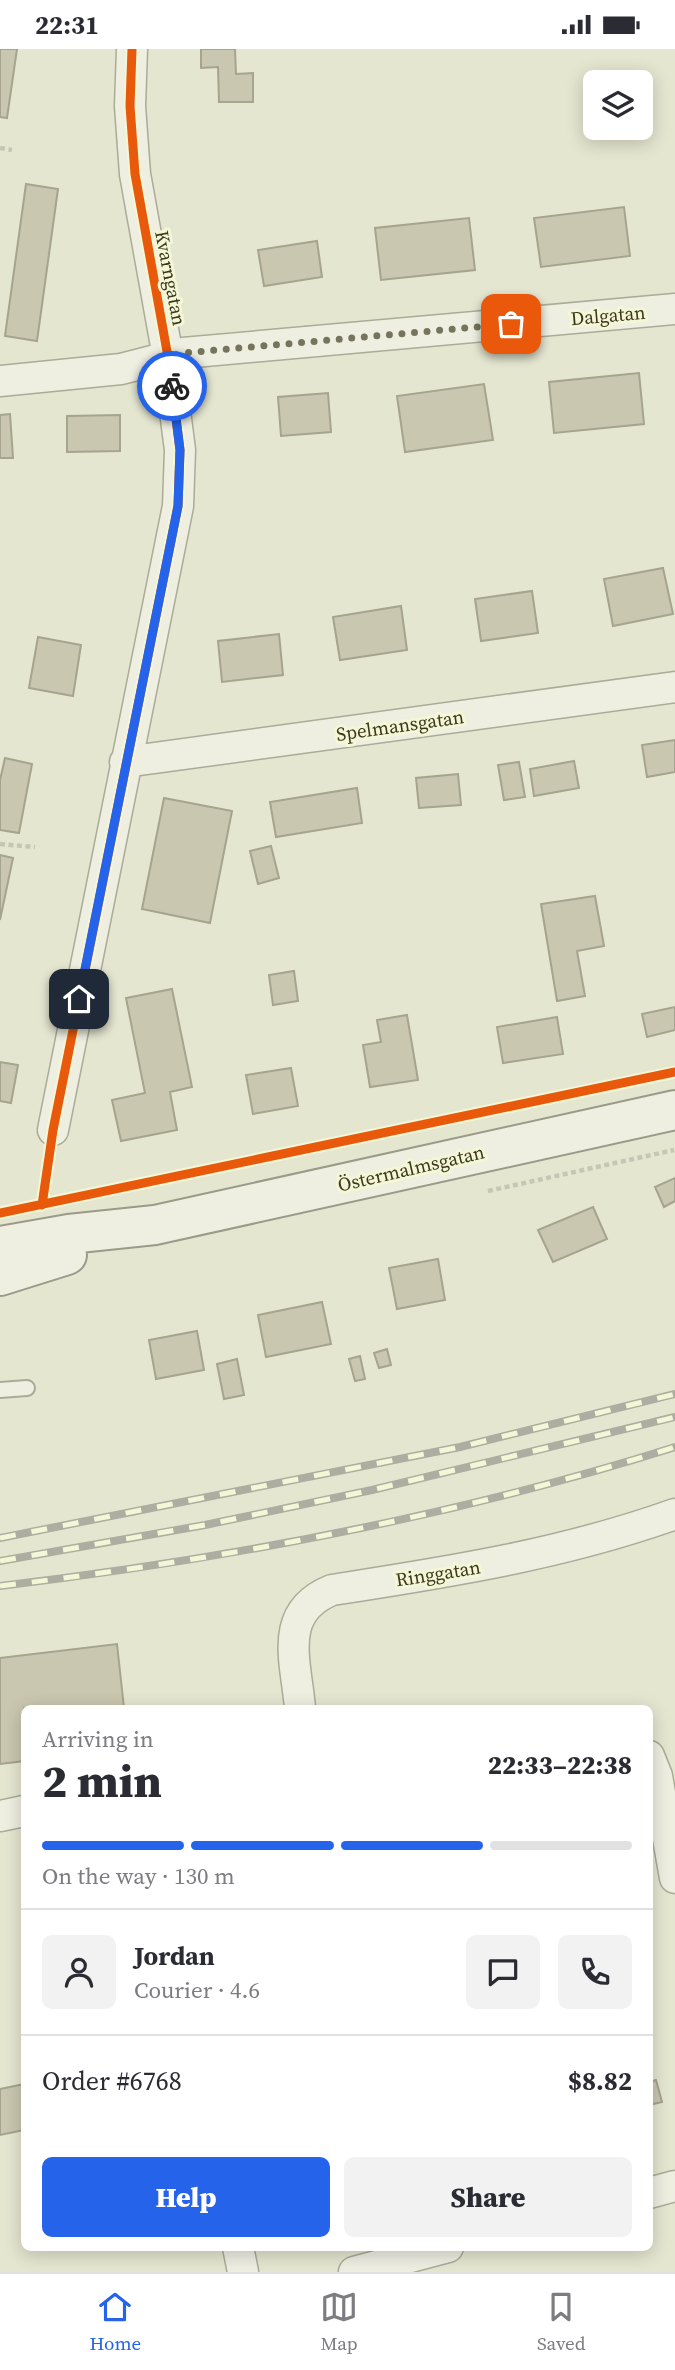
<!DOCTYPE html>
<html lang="en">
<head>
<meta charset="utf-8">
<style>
	:root { --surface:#fff; --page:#f2f2f3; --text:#2b2b33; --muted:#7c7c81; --line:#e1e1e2; --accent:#2563eb }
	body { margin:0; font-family:"Source Serif 4",serif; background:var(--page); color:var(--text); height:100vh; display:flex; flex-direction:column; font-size:26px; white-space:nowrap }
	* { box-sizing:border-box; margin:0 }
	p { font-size:23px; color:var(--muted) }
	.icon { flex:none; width:38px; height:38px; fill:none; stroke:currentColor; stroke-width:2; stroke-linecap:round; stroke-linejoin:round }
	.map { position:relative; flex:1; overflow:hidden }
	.panel { position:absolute; left:21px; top:1656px; width:632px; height:546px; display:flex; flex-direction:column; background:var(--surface); border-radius:10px; box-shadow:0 4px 18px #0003 }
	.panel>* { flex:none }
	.controls { position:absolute; left:583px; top:21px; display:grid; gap:14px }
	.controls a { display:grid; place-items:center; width:70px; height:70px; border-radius:10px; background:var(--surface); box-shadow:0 4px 18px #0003; font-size:35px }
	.pin { position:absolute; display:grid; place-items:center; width:60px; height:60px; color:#fff; margin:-30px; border-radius:14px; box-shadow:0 4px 10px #0006 }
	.courier { position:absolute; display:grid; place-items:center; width:70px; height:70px; margin:-35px; border:5px solid #2563eb; border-radius:50%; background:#fff; color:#222; box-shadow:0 2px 9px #0007 }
	.head em { font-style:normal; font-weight:800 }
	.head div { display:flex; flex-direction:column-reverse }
	.head { display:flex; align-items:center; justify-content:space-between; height:119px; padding:0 21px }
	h1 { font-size:46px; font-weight:800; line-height:52px }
	.bar { display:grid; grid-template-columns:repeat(4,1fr); gap:10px 7px; align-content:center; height:84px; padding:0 21px }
	.bar i { height:9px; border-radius:5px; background:var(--line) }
	.bar .selected { background:var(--accent) }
	.bar p { grid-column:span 4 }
	.line { display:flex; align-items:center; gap:18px; padding:0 21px; border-top:2px solid var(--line) }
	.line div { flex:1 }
	.round { display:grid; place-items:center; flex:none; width:74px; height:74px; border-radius:10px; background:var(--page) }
	.cta { display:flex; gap:14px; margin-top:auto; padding:14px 21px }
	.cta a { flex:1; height:80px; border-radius:10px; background:var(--accent); color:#fff; font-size:28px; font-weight:800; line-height:80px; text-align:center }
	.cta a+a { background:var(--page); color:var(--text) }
	.status { display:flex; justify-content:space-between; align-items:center; height:49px; padding:0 35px; background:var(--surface); direction:ltr }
	.status svg { height:19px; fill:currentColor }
	.tab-bar { display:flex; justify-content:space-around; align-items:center; height:98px; border-top:2px solid var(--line); background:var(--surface); font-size:19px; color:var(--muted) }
	.tab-bar a { display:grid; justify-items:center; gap:4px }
	.tab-bar .selected { color:var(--accent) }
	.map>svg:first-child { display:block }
</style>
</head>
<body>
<div class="status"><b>22:31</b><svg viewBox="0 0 49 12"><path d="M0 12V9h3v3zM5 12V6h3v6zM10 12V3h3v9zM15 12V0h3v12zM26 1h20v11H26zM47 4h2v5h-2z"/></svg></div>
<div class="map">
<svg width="675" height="2223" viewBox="0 0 675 2223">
	<rect width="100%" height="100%" fill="#e5e6d0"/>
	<!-- building -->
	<path fill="#cac7b0" stroke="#a6a38e" stroke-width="2" d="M0,0H17L7,69L0,68Z
		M201,0H235L236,25L253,24V53H219L218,18L201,19Z
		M26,135L58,140L37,292L5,287Z
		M624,158L630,207L541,218L534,169Z
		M469,169L475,221L381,231L375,179Z
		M317,192L322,228L264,237L258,201Z
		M639,324L644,375L554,384L549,333Z
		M484,335L493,391L405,403L397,347Z
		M328,344L331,383L281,387L278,348Z
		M10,365L13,409H0V366Z
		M120,366V402L67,403V367Z
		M663,519L673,565L613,577L604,530Z
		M532,542L538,584L481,592L475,550Z
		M401,557L407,601L340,611L333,568Z
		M279,585L283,626L222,633L218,592Z
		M38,588L81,596L73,647L29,639Z
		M675,691V723L647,728L642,696Z
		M5,709L32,715L19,784L0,781V731Z
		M574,712L579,739L534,747L530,720Z
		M519,713L525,748L504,751L498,716Z
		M458,725L461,756L419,759L416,729Z
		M357,739L362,774L276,788L270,753Z
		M164,749L232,762L210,874L142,860Z
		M271,797L279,829L258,835L250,802Z
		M0,806L13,809L0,871Z
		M595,847L604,897L577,902L585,947L557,952L541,855Z
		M294,922L298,952L273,956L269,926Z
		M172,940L192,1038L170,1043L177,1081L121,1092L112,1051L145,1044L126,949Z
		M675,958V981L647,988L642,965Z
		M407,966L418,1031L370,1038L363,996L381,993L377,971Z
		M557,968L563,1005L503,1014L497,978Z
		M0,1013L18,1016L11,1054L0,1052Z
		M291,1019L298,1057L253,1065L246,1026Z
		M675,1129V1152L664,1158L655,1138Z
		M593,1158L607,1190L553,1213L538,1181Z
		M438,1210L445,1251L397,1260L389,1219Z
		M322,1253L331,1295L266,1308L258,1266Z
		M197,1282L204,1321L156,1330L149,1291Z
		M387,1300L391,1316L379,1319L374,1304Z
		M360,1307L365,1330L355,1332L349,1310Z
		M237,1310L244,1346L224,1350L217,1315Z
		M117,1595L124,1659H24V1712L0,1715V1609Z
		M656,2031L662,2053L649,2056V2033Z
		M24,2035V2081L0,2086V2040Z"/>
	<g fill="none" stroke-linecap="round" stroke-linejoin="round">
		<defs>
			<path id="service" d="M0,1341L27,1339"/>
			<path id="minor" d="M0,332L121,320L183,304L675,260
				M125,713L675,638
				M53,1081L178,457L180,401L168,308L135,125L130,57L132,0
				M300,1659C296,1612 277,1563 332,1541C449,1523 563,1505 675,1465
				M649,1707L657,1727L675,1829
				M0,1767L24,1762
				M649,2144L675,2137
				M238,2198L243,2223
				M354,2223L448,2198"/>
			<path id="secondary" d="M0,1197L69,1185L155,1176L675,1061
				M0,1227L67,1206"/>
		</defs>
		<!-- service casing -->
		<use href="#service" stroke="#abab98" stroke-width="18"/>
		<!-- minor casing -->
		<use href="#minor" stroke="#abab98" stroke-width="33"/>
		<!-- secondary casing -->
		<use href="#secondary" stroke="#9b9a88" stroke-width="42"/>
		<!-- path -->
		<path stroke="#c6c6b7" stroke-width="4.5" stroke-dasharray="5 3.5" stroke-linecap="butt" d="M0,99L12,101
			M0,795L35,798
			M488,1142L674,1101"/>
		<!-- service -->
		<use href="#service" stroke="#eeeee1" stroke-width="14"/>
		<!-- minor -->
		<use href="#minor" stroke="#eeeee1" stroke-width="30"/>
		<!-- secondary -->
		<use href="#secondary" stroke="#eeeee1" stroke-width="38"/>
		<defs>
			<path id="rail" d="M0,1489L460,1398L675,1345
				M0,1512L205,1476L372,1441L675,1368
				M0,1537C228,1510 456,1467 675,1398"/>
		</defs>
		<!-- rail casing -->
		<use href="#rail" stroke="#adada1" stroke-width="8"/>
		<!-- rail -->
		<use href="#rail" stroke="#f4f7d6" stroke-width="5" stroke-dasharray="16" stroke-linecap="butt"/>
		<defs>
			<path id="cycleway" d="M42,1156L53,1081L178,457L180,401L168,308L135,125L130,57L132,0
				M0,1164L675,1023"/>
		</defs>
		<!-- cycleway casing -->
		<use href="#cycleway" stroke="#f4f7d6" stroke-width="13"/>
		<!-- cycleway -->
		<use href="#cycleway" stroke="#e8590c" stroke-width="9"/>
	</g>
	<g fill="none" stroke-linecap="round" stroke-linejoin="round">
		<!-- done -->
		<path stroke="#77745d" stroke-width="7" stroke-dasharray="0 12.6" d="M172,337L168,308L183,304L511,275"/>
		<!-- route -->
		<path stroke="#2563eb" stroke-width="9" d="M79,950L178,457L180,401L172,337"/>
	</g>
	<g text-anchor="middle" stroke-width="6" stroke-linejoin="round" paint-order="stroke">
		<!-- street labels -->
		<g font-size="19" fill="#3c371f" stroke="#f4f7d6">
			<text transform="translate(171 229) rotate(79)" y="7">Kvarngatan</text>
			<text transform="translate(608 266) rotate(-5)" y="7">Dalgatan</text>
			<text transform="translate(400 676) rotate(-8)" y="7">Spelmansgatan</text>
			<text transform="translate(411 1119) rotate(-13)" y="7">Östermalmsgatan</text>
			<text transform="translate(438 1524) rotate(-9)" y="7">Ringgatan</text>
		</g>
	</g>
</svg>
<div class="controls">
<a><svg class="icon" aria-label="layers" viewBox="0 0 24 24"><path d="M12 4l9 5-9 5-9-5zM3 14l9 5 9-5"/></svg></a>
</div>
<div class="pin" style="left:511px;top:275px;background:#ea580c"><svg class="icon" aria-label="bag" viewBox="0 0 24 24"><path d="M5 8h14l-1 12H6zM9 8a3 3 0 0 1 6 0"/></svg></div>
<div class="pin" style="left:79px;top:950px;background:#1f2937"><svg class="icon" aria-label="home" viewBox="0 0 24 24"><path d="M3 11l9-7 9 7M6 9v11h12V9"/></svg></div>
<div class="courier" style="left:172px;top:337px"><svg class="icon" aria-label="bike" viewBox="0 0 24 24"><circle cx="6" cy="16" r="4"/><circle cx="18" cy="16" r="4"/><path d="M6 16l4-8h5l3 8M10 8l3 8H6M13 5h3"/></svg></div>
<section class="panel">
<div class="head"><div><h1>2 min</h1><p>Arriving in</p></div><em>22:33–22:38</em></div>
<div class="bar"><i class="selected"></i><i class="selected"></i><i class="selected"></i><i></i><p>On the way · 130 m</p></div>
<div class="line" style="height:126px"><a class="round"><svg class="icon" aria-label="person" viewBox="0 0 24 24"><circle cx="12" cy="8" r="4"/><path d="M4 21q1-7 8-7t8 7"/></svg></a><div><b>Jordan</b><p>Courier · 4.6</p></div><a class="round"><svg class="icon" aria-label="chat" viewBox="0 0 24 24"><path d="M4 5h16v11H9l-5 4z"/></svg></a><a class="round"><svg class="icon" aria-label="phone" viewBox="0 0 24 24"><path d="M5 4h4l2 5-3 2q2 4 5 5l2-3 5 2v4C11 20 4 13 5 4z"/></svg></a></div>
<div class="line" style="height:91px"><div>Order #6768</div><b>$8.82</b></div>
<div class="cta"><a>Help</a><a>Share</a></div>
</section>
</div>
<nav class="tab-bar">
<a class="selected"><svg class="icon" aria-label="home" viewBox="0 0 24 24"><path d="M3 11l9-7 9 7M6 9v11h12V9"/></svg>Home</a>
<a><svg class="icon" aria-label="map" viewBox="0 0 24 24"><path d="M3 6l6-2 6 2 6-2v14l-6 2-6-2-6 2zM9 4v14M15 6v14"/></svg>Map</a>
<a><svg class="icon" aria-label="saved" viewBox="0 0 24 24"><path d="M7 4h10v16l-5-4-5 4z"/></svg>Saved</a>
</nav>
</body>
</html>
